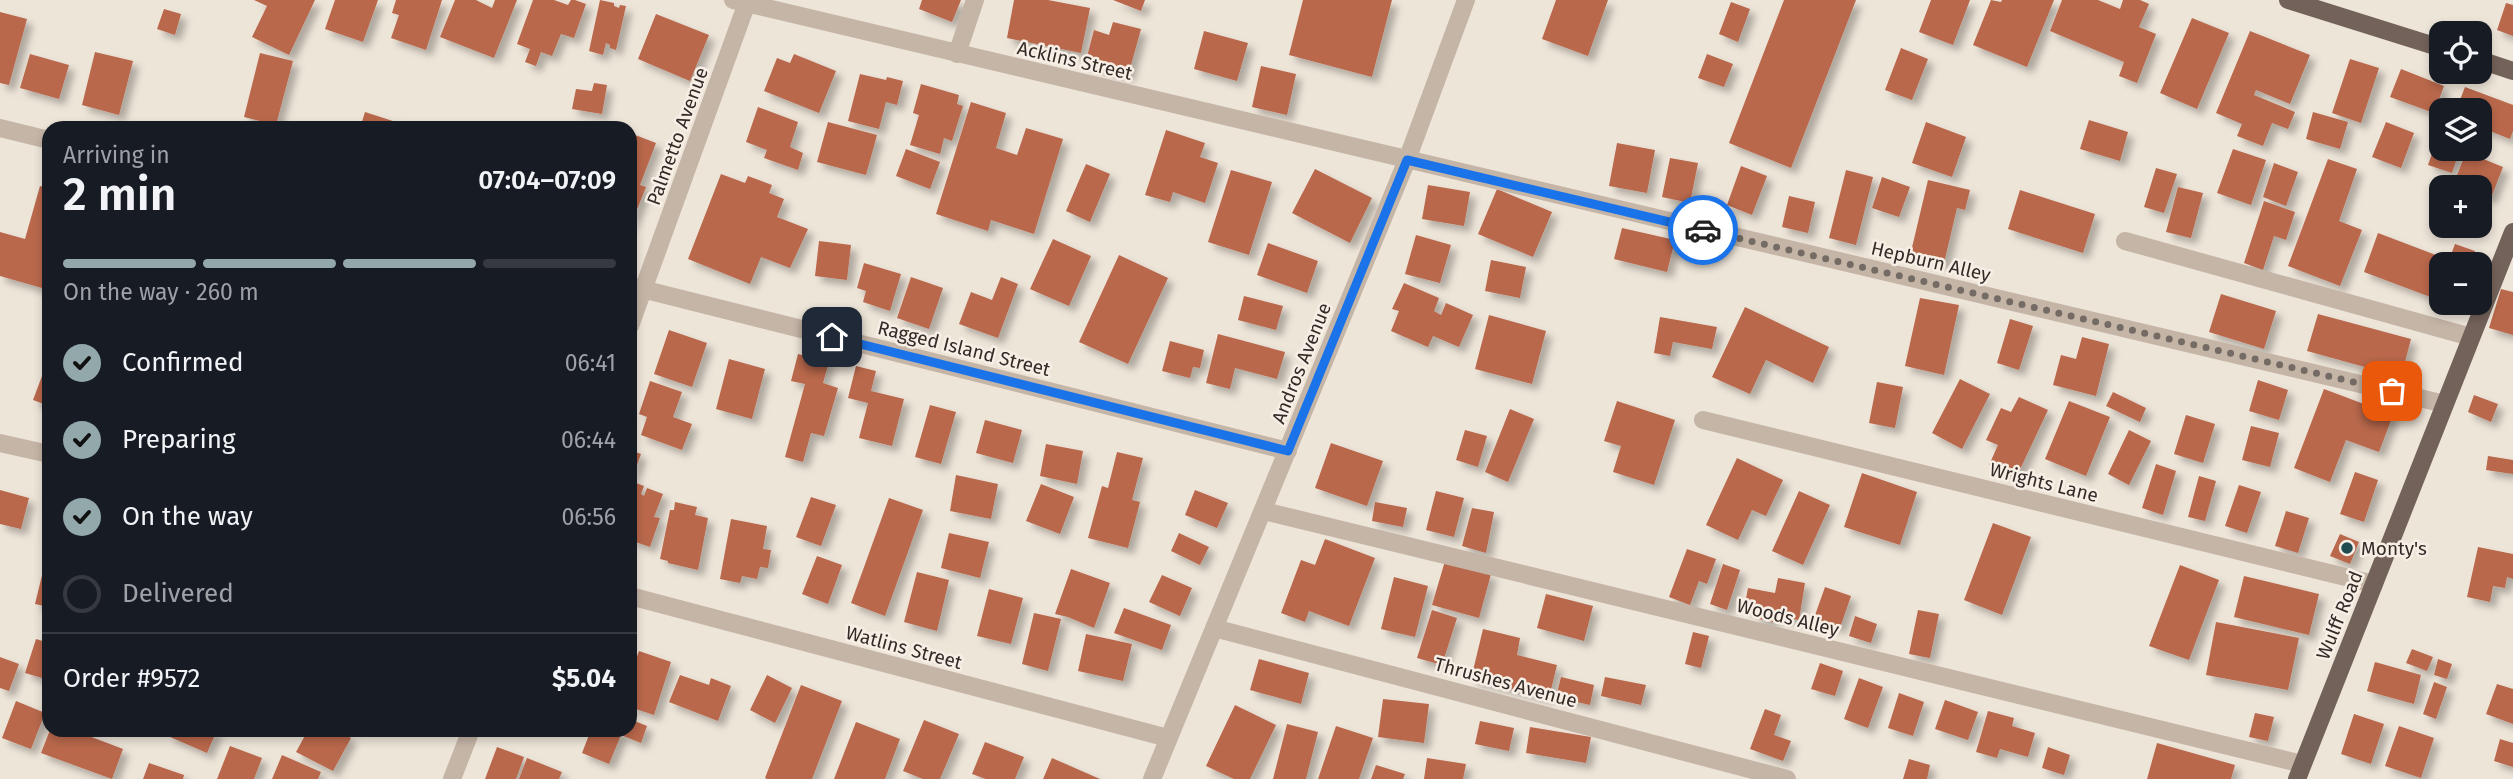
<!DOCTYPE html>
<html lang="en">
<head>
<meta charset="utf-8">
<style>
	:root { --surface:#171b24; --page:#242831; --text:#f1f3f6; --muted:#9ea1a6; --line:#363941; --accent:#93a8ab }
	body { margin:0; font-family:"Fira Sans",sans-serif; background:var(--page); color:var(--text); height:100vh; display:flex; flex-direction:column; font-size:26px; white-space:nowrap }
	* { box-sizing:border-box; margin:0 }
	p { font-size:23px; color:var(--muted) }
	.icon { flex:none; width:38px; height:38px; fill:none; stroke:currentColor; stroke-width:2; stroke-linecap:round; stroke-linejoin:round }
	.map { position:relative; flex:1; overflow:hidden }
	.sheet { position:absolute; left:42px; top:121px; width:595px; height:616px; display:flex; flex-direction:column; background:var(--surface); border-radius:21px; box-shadow:0 4px 10px #0003 }
	.sheet>* { flex:none }
	.tools { position:absolute; left:2429px; top:21px; display:grid; gap:14px }
	.tools a { display:grid; place-items:center; width:63px; height:63px; border-radius:14px; background:var(--surface); box-shadow:0 4px 10px #0003; font-size:35px }
	.pin { position:absolute; display:grid; place-items:center; width:60px; height:60px; color:#fff; margin:-30px; border-radius:14px; box-shadow:0 4px 10px #0006 }
	.courier { position:absolute; display:grid; place-items:center; width:70px; height:70px; margin:-35px; border:5px solid #1a73e8; border-radius:50%; background:#fff; color:#222; box-shadow:0 2px 9px #0007 }
	.summary em { font-style:normal; font-weight:600 }
	.summary div { display:flex; flex-direction:column-reverse }
	.summary { display:flex; align-items:center; justify-content:space-between; height:119px; padding:0 21px }
	h1 { font-size:46px; font-weight:600; line-height:52px }
	.bar { display:grid; grid-template-columns:repeat(4,1fr); gap:10px 7px; align-content:center; height:84px; padding:0 21px }
	.bar i { height:9px; border-radius:5px; background:var(--line) }
	.bar .on { background:var(--accent) }
	.bar p { grid-column:span 4 }
	.line { display:flex; align-items:center; gap:18px; padding:0 21px; border-top:2px solid var(--line) }
	.line div { flex:1 }
	ol { padding:0 21px; list-style:none }
	li { display:flex; align-items:center; gap:21px; height:77px }
	li p { margin-inline-start:auto }
	li .icon { padding:7px; border-radius:50%; background:var(--accent); color:#111; stroke-width:4 }
	li:last-child { color:var(--muted) }
	li i { width:38px; height:38px; border:4px solid var(--line); border-radius:50% }
	.map>svg:first-child { display:block }
</style>
</head>
<body>
<div class="map">
<svg width="2513" height="779" viewBox="0 0 2513 779">
	<defs>
		<filter id="shadow"><feDropShadow dx="6" dy="6" stdDeviation="3.5" flood-color="#0004"/></filter>
	</defs>
	<rect width="100%" height="100%" fill="#eee5d9"/>
	<!-- building -->
	<path fill="#b9674c" filter="url(#shadow)" d="M254,0H315L289,55L252,37L267,6Z
		M335,0H378L363,42L325,29Z
		M396,0H442L426,50L391,38L399,15L392,13Z
		M455,0H476L492,8L495,0H517L494,58L440,37Z
		M533,0H554L568,5L571,0H575L586,4L574,38L561,34L552,56L541,52L536,66L525,62L530,49L517,44Z
		M600,0L614,3V6L619,8L620,5L626,6L616,50L610,48V45L606,43L603,55L589,51Z
		M922,0H961L952,22L919,9Z
		M1014,0H1048L1090,8L1081,53L1007,38Z
		M1113,0H1145L1141,11Z
		M1303,0H1392L1372,77L1289,55Z
		M1556,0H1608L1588,56L1542,39Z
		M1784,0H1856L1791,168L1729,143Z
		M1931,0H1970L1953,45L1919,32Z
		M1991,0L2001,2L2002,0H2054L2027,67L1973,45Z
		M2062,0H2098L2120,9L2123,0H2140L2149,4L2139,27L2156,34L2137,83L2119,76L2124,62L2050,31Z
		M1731,2L1750,9L1738,42L1719,34Z
		M2506,3L2513,5V36L2497,30Z
		M164,9L181,14L175,35L157,29Z
		M0,12L27,19L9,85L0,83Z
		M656,14L709,35L690,81L638,59Z
		M2192,18L2229,33L2197,109L2160,93Z
		M1113,22L1141,29L1128,76L1085,64L1094,30L1109,35Z
		M1204,31L1248,43L1237,81L1194,69Z
		M2250,31L2310,55L2290,104L2256,90L2254,95L2295,112L2288,129L2272,123L2263,146L2237,136L2242,124L2216,113Z
		M1901,48L1928,59L1912,100L1885,90Z
		M95,52L133,61L119,115L82,105Z
		M260,53L293,61L276,125L244,117Z
		M30,54L69,65L59,99L20,88Z
		M794,54L836,71L819,113L764,91L777,58L790,63Z
		M1707,54L1733,64L1724,87L1698,78Z
		M2350,59L2379,68L2361,123L2332,113Z
		M1261,66L1296,74L1287,115L1252,107Z
		M2401,69L2444,86L2434,113L2390,97Z
		M860,74L886,80L887,77L903,81L897,105L886,102L879,129L848,121Z
		M594,83L607,85L602,114L572,109L576,89L592,91Z
		M921,84L959,95L957,104L963,106L952,141L944,138L940,154L910,145L919,115L913,113Z
		M2465,87L2513,105V131L2510,139L2480,127V110H2456Z
		M971,102L1006,113L996,148L1017,155L1026,128L1063,139L1034,234L991,220L988,231L936,214Z
		M758,107L798,122L790,147L803,153L798,170L764,158L767,150L746,142Z
		M365,112L399,123L398,128H360Z
		M2313,112L2348,122L2340,149L2306,139Z
		M2089,120L2128,132L2120,161L2080,149Z
		M828,122L877,135L866,175L817,162Z
		M1926,122L1966,137L1952,177L1912,163Z
		M2386,122L2414,133L2401,168L2372,157Z
		M2441,128V149H2460L2452,173L2428,165Z
		M1166,130L1205,143L1200,157L1218,163L1205,203L1173,192L1170,202L1145,195Z
		M630,133L656,143L640,185L646,187L630,227Z
		M1617,143L1655,150L1647,193L1609,186Z
		M906,149L940,162L930,189L896,176Z
		M2233,149L2266,160L2251,205L2217,193Z
		M2466,152L2503,167L2491,198L2480,194V187H2463L2454,183Z
		M1670,158L1698,163L1690,203L1662,197Z
		M2328,159L2357,169L2339,221L2362,230L2340,286L2288,266Z
		M2274,163L2298,172L2286,206L2263,197Z
		M1086,164L1110,174L1090,222L1066,211Z
		M1741,166L1767,176L1752,215L1727,205Z
		M2156,168L2177,174L2164,213L2144,207Z
		M1315,169L1372,198L1350,243L1292,213Z
		M1231,170L1272,182L1249,255L1208,242Z
		M1846,170L1873,177L1856,245L1829,238Z
		M721,174L745,183L748,176L772,185L769,193L784,199L777,217L808,229L790,268L761,257L750,284L688,259Z
		M1882,177L1910,187L1899,217L1872,208Z
		M1928,180L1970,190L1965,210L1957,208L1944,263L1910,256Z
		M1428,185L1470,192L1464,226L1422,219Z
		M40,186L49,188V290L0,276V232L25,239Z
		M2178,187L2203,193L2191,238L2166,232Z
		M1497,189L1552,212L1533,257L1478,234Z
		M2020,190L2095,214L2083,253L2008,229Z
		M1789,196L1815,202L1808,233L1782,227Z
		M2264,201L2295,212L2286,240L2274,236L2263,270L2244,263Z
		M1622,228L1675,240L1667,272L1614,259Z
		M2378,233L2449,260L2455,244L2475,251L2470,264H2441V301L2364,272Z
		M1416,235L1451,245L1440,283L1405,274Z
		M1053,239L1091,256L1069,306L1030,289Z
		M819,241L851,245L847,280L815,276Z
		M1268,243L1318,261L1307,293L1257,275Z
		M1119,255L1168,278L1128,364L1079,342Z
		M1491,260L1526,267L1520,298L1485,291Z
		M864,263L901,274L890,311L863,302L866,291L857,288Z
		M911,277L943,288L929,329L897,318Z
		M1001,277L1018,284L998,338L959,324L971,292L992,300Z
		M1404,283L1439,298L1434,311L1441,315L1446,303L1473,315L1459,347L1433,336L1428,347L1391,331L1399,311L1392,309Z
		M2501,289L2513,292V335L2489,328Z
		M2221,294L2276,311L2264,349L2209,332Z
		M1244,296L1283,306L1276,330L1238,320Z
		M1920,298L1959,305L1944,375L1905,366Z
		M1745,307L1829,347L1813,383L1766,360L1750,394L1712,377Z
		M2318,314L2411,339L2401,377L2307,351Z
		M1489,315L1546,331L1532,384L1475,369Z
		M1660,317L1717,327L1712,349L1673,342L1670,356L1654,353Z
		M2010,319L2033,326L2019,370L1997,363Z
		M669,330L707,343L692,387L654,374Z
		M1218,334L1285,352L1277,379L1235,368L1230,389L1206,383Z
		M2082,337L2109,344L2096,396L2053,385L2061,355L2076,359Z
		M1170,341L1204,350L1200,368L1193,367L1190,378L1162,371Z
		M798,354L829,362L823,383L838,388L824,436L811,433L803,462L785,457L805,384L791,381Z
		M729,359L765,369L752,419L716,409Z
		M856,366L876,371L871,391L904,399L892,446L859,438L868,403L848,398Z
		M45,368L49,370V406L33,400Z
		M1960,379L1990,394L1962,449L1932,433Z
		M2258,380L2288,390L2279,420L2249,411Z
		M650,381L682,392L673,417L692,424L682,450L641,435L647,417L639,414Z
		M1877,382L1903,387L1895,428L1869,423Z
		M2324,389L2393,415L2379,452L2346,440L2330,482L2294,468Z
		M2113,392L2146,408L2140,422L2106,406Z
		M2474,395L2498,404L2491,422L2468,412Z
		M2019,397L2048,410L2016,478L1989,465L1998,445L1986,440L2001,408L2011,412Z
		M1617,401L1675,420L1654,485L1613,472L1621,446L1604,441Z
		M2069,401L2110,417L2086,476L2045,459Z
		M930,405L956,412L941,464L915,457Z
		M1510,409L1534,419L1508,482L1485,472Z
		M2186,415L2215,424L2203,463L2174,454Z
		M985,420L1022,430L1013,463L976,453Z
		M2251,426L2279,433L2270,467L2242,460Z
		M1465,430L1487,436L1478,467L1456,460Z
		M2129,430L2151,441L2129,485L2108,474Z
		M1331,443L1383,461L1367,506L1315,488Z
		M1046,444L1083,451L1077,484L1040,476Z
		M630,450L641,454L631,481L644,486L641,494L644,496L647,488L663,494L654,517L660,518L650,547L630,540Z
		M1117,452L1143,458L1132,500L1140,502L1128,548L1088,538L1102,486L1108,488Z
		M2488,456L2513,460V474L2486,470Z
		M1737,458L1783,480L1766,516L1752,510L1738,540L1706,525Z
		M2156,464L2176,471L2163,515L2142,508Z
		M2355,472L2378,480L2364,522L2340,514Z
		M1862,473L1917,492L1900,545L1844,527Z
		M956,475L998,484L991,519L950,511Z
		M2199,476L2216,481L2205,521L2188,517Z
		M1041,484L1074,497L1060,534L1026,521Z
		M2239,485L2261,492L2247,533L2225,526Z
		M0,490L29,498L21,529L0,524Z
		M1195,490L1228,503L1217,528L1185,515Z
		M1436,491L1464,498L1454,537L1426,530Z
		M1799,491L1830,505L1803,565L1772,551Z
		M811,497L836,505L821,546L796,537Z
		M889,498L923,510L885,616L851,603Z
		M675,502L697,507L695,515L708,518L698,570L668,563V561L660,559L670,510H674Z
		M1375,502L1407,508L1403,527L1372,521Z
		M1472,508L1494,512L1486,553L1462,546Z
		M2286,511L2309,518L2298,553L2275,546Z
		M731,519L767,526L763,549L771,550L768,568L760,567L757,579L742,576L740,583L720,579Z
		M1993,523L2031,537L2002,615L1964,600Z
		M949,533L989,542L980,578L941,568Z
		M1179,533L1209,547L1200,565L1171,551Z
		M2340,534L2359,542L2350,564L2330,556Z
		M1325,539L1375,558L1349,626L1309,611L1305,622L1281,613L1301,560L1315,565Z
		M2478,547L2513,554V579L2507,577L2505,588L2493,586L2490,602L2467,597Z
		M1687,549L1716,559L1707,584L1699,581L1690,605L1669,597Z
		M817,556L842,565L828,604L802,594Z
		M1445,561L1491,574L1479,618L1432,605Z
		M1723,564L1740,570L1727,610L1710,604Z
		M2180,565L2219,580L2189,660L2149,646Z
		M44,567L49,568V607L35,604Z
		M1071,569L1110,583L1094,628L1068,617L1055,614Z
		M917,572L949,580L937,631L904,622Z
		M1162,575L1192,588L1180,616L1149,602Z
		M2244,576L2319,594L2309,635L2234,617Z
		M1394,577L1428,586L1415,637L1381,629Z
		M1778,578L1805,583L1799,620L1774,616L1773,622L1755,618L1756,612L1744,609L1748,588L1775,593Z
		M1825,587L1851,596L1840,628L1814,618Z
		M989,589L1023,598L1011,644L977,636Z
		M1546,594L1593,606L1584,641L1537,628Z
		M1124,608L1171,625L1162,650L1114,633Z
		M1432,610L1457,618L1442,665L1417,658Z
		M1918,610L1939,614L1930,658L1909,654Z
		M1034,613L1061,619L1048,671L1022,664Z
		M1855,616L1877,624L1871,643L1849,636Z
		M2216,622L2299,638L2288,690L2206,675Z
		M1483,629L1520,638L1517,655L1557,665L1549,698L1471,679Z
		M1693,632L1709,636L1701,668L1685,664Z
		M1086,634L1132,644L1123,681L1078,671Z
		M36,639L49,643V680L25,673Z
		M2412,649L2433,657L2427,671L2406,663Z
		M639,651L671,662L654,715L630,707V666L633,667Z
		M0,657L19,664L9,691L0,688Z
		M1259,659L1309,673L1301,704L1250,690Z
		M2438,659L2452,664L2447,679L2434,675Z
		M2375,662L2421,675L2414,704L2367,691Z
		M1820,663L1843,671L1835,696L1811,689Z
		M680,675L709,685L711,678L731,686L718,721L669,702Z
		M767,675L792,688L775,723L750,710Z
		M1561,677L1594,685L1590,705L1556,697Z
		M1605,677L1646,685L1641,705L1601,696Z
		M1859,678L1883,687L1868,728L1844,719Z
		M2434,682L2447,687L2436,719L2423,714Z
		M2497,684L2513,689V724L2486,714Z
		M801,685L842,701L812,779H767L765,778Z
		M1899,693L1924,702L1913,736L1888,728Z
		M1383,699L1429,704L1424,743L1378,737Z
		M1945,700L1978,712L1968,740L1935,729Z
		M16,701L45,713L31,749L2,738Z
		M1235,705L1276,725L1250,779H1234L1206,766Z
		M1765,709L1781,715L1774,735L1791,741L1783,761L1750,749Z
		M1988,711L2014,718L2012,726L2035,733L2028,757L2000,749L1997,758L1976,752Z
		M2255,713L2274,717L2268,741L2249,737Z
		M2354,714L2384,724L2371,764L2341,754Z
		M630,719L647,726L641,743L621,735L609,764L582,753L591,730H630Z
		M924,720L959,734L940,779H923L903,771Z
		M1480,721L1514,728L1509,751L1475,744Z
		M856,722L900,739L885,779H834Z
		M1287,724L1318,732L1306,779H1273Z
		M1336,726L1373,738L1359,779H1318Z
		M2399,726L2434,738L2421,778L2385,766Z
		M1530,727L1591,737L1586,763L1526,753Z
		M50,730H82L81,733L123,749L112,779L41,753Z
		M171,730H217L207,753L168,736Z
		M308,730H335L351,738L333,771L296,752Z
		M2500,739L2513,743V767L2494,761Z
		M985,742L1024,757L1015,779H986L972,774Z
		M2157,743L2235,765L2231,779H2147Z
		M230,746L262,758L254,779H217Z
		M497,747L524,757L516,779H485Z
		M2048,747L2070,755L2064,775L2042,768Z
		M282,755L321,772L318,779H272Z
		M527,758L562,772L559,779H519Z
		M1052,758L1100,779H1043Z
		M1427,758L1466,764L1463,779H1424Z
		M1909,759L1930,765L1927,779H1903Z
		M149,763L184,775L183,779H143Z
		M1376,765L1405,774L1403,779H1371Z"/>
	<g fill="none" stroke-linecap="round" stroke-linejoin="round">
		<!-- street -->
		<path stroke="#c5b5a7" stroke-width="18" d="M733,0L2445,404
			M957,54L975,0
			M0,128L49,140
			M2125,241L2471,337
			M630,286L1288,451
			M630,326L748,0
			M1703,420L2374,584
			M0,443L49,454
			M1264,511L2302,764
			M630,596L1168,738
			M1214,628L1787,779
			M452,779L471,730
			M1152,779L1407,160L1466,0"/>
		<!-- primary -->
		<path stroke="#736259" stroke-width="18" d="M2288,0L2441,48
			M2480,60L2513,71
			M2297,779L2513,232"/>
	</g>
	<g fill="none" stroke-linecap="round" stroke-linejoin="round">
		<!-- done -->
		<path stroke="#746b65" stroke-width="7" stroke-dasharray="0 12.6" d="M1703,230L2392,391"/>
		<!-- route -->
		<path stroke="#1a73e8" stroke-width="9" d="M832,337L1288,451L1407,160L1703,230"/>
	</g>
	<!-- markers -->
	<circle fill="#214c4f" stroke="#f7efe5" stroke-width="2.5" cx="2347" cy="548" r="7"/>
	<g text-anchor="middle" stroke-width="5" stroke-linejoin="round" paint-order="stroke">
		<!-- street labels -->
		<g font-size="19" fill="#322a27" stroke="#f7efe5">
			<text transform="translate(1075 60) rotate(13)" y="7">Acklins Street</text>
			<text transform="translate(677 136) rotate(-70)" y="7">Palmetto Avenue</text>
			<text transform="translate(1931 261) rotate(13)" y="7">Hepburn Alley</text>
			<text transform="translate(964 348) rotate(14)" y="7">Ragged Island Street</text>
			<text transform="translate(1301 363) rotate(-68)" y="7">Andros Avenue</text>
			<text transform="translate(2044 482) rotate(14)" y="7">Wrights Lane</text>
			<text transform="translate(2339 615) rotate(-68)" y="7">Wulff Road</text>
			<text transform="translate(1788 617) rotate(14)" y="7">Woods Alley</text>
			<text transform="translate(904 647) rotate(15)" y="7">Watlins Street</text>
			<text transform="translate(1506 682) rotate(15)" y="7">Thrushes Avenue</text>
		</g>
		<!-- poi labels -->
		<g font-size="19" fill="#322a27" stroke="#f7efe5" text-anchor="start">
			<text x="2361" y="555">Monty's</text>
		</g>
	</g>
</svg>
<div class="tools">
<a><svg class="icon" aria-label="locate" viewBox="0 0 24 24"><circle cx="12" cy="12" r="6"/><path d="M12 2v4M12 18v4M2 12h4M18 12h4"/></svg></a>
<a><svg class="icon" aria-label="layers" viewBox="0 0 24 24"><path d="M12 4l9 5-9 5-9-5zM3 14l9 5 9-5"/></svg></a>
<a>+</a>
<a>−</a>
</div>
<div class="pin" style="left:2392px;top:391px;background:#ea580c"><svg class="icon" aria-label="bag" viewBox="0 0 24 24"><path d="M5 8h14l-1 12H6zM9 8a3 3 0 0 1 6 0"/></svg></div>
<div class="pin" style="left:832px;top:337px;background:#1f2937"><svg class="icon" aria-label="home" viewBox="0 0 24 24"><path d="M3 11l9-7 9 7M6 9v11h12V9"/></svg></div>
<div class="courier" style="left:1703px;top:230px"><svg class="icon" aria-label="car" viewBox="0 0 24 24"><path d="M5 17H2v-5l4-1 3-4h7l3 4 3 1v5h-3M9 17h6M6 11h13"/><circle cx="7" cy="17" r="2"/><circle cx="17" cy="17" r="2"/></svg></div>
<section class="sheet">
<div class="summary"><div><h1>2 min</h1><p>Arriving in</p></div><em>07:04–07:09</em></div>
<div class="bar"><i class="on"></i><i class="on"></i><i class="on"></i><i></i><p>On the way · 260 m</p></div>
<ol>
<li><svg class="icon" aria-label="check" viewBox="0 0 24 24"><path d="M5 12l5 5 9-10"/></svg>Confirmed<p>06:41</p></li>
<li><svg class="icon" aria-label="check" viewBox="0 0 24 24"><path d="M5 12l5 5 9-10"/></svg>Preparing<p>06:44</p></li>
<li><svg class="icon" aria-label="check" viewBox="0 0 24 24"><path d="M5 12l5 5 9-10"/></svg>On the way<p>06:56</p></li>
<li><i></i>Delivered</li>
</ol>
<div class="line" style="height:91px"><div>Order #9572</div><b>$5.04</b></div>
</section>
</div>
</body>
</html>
